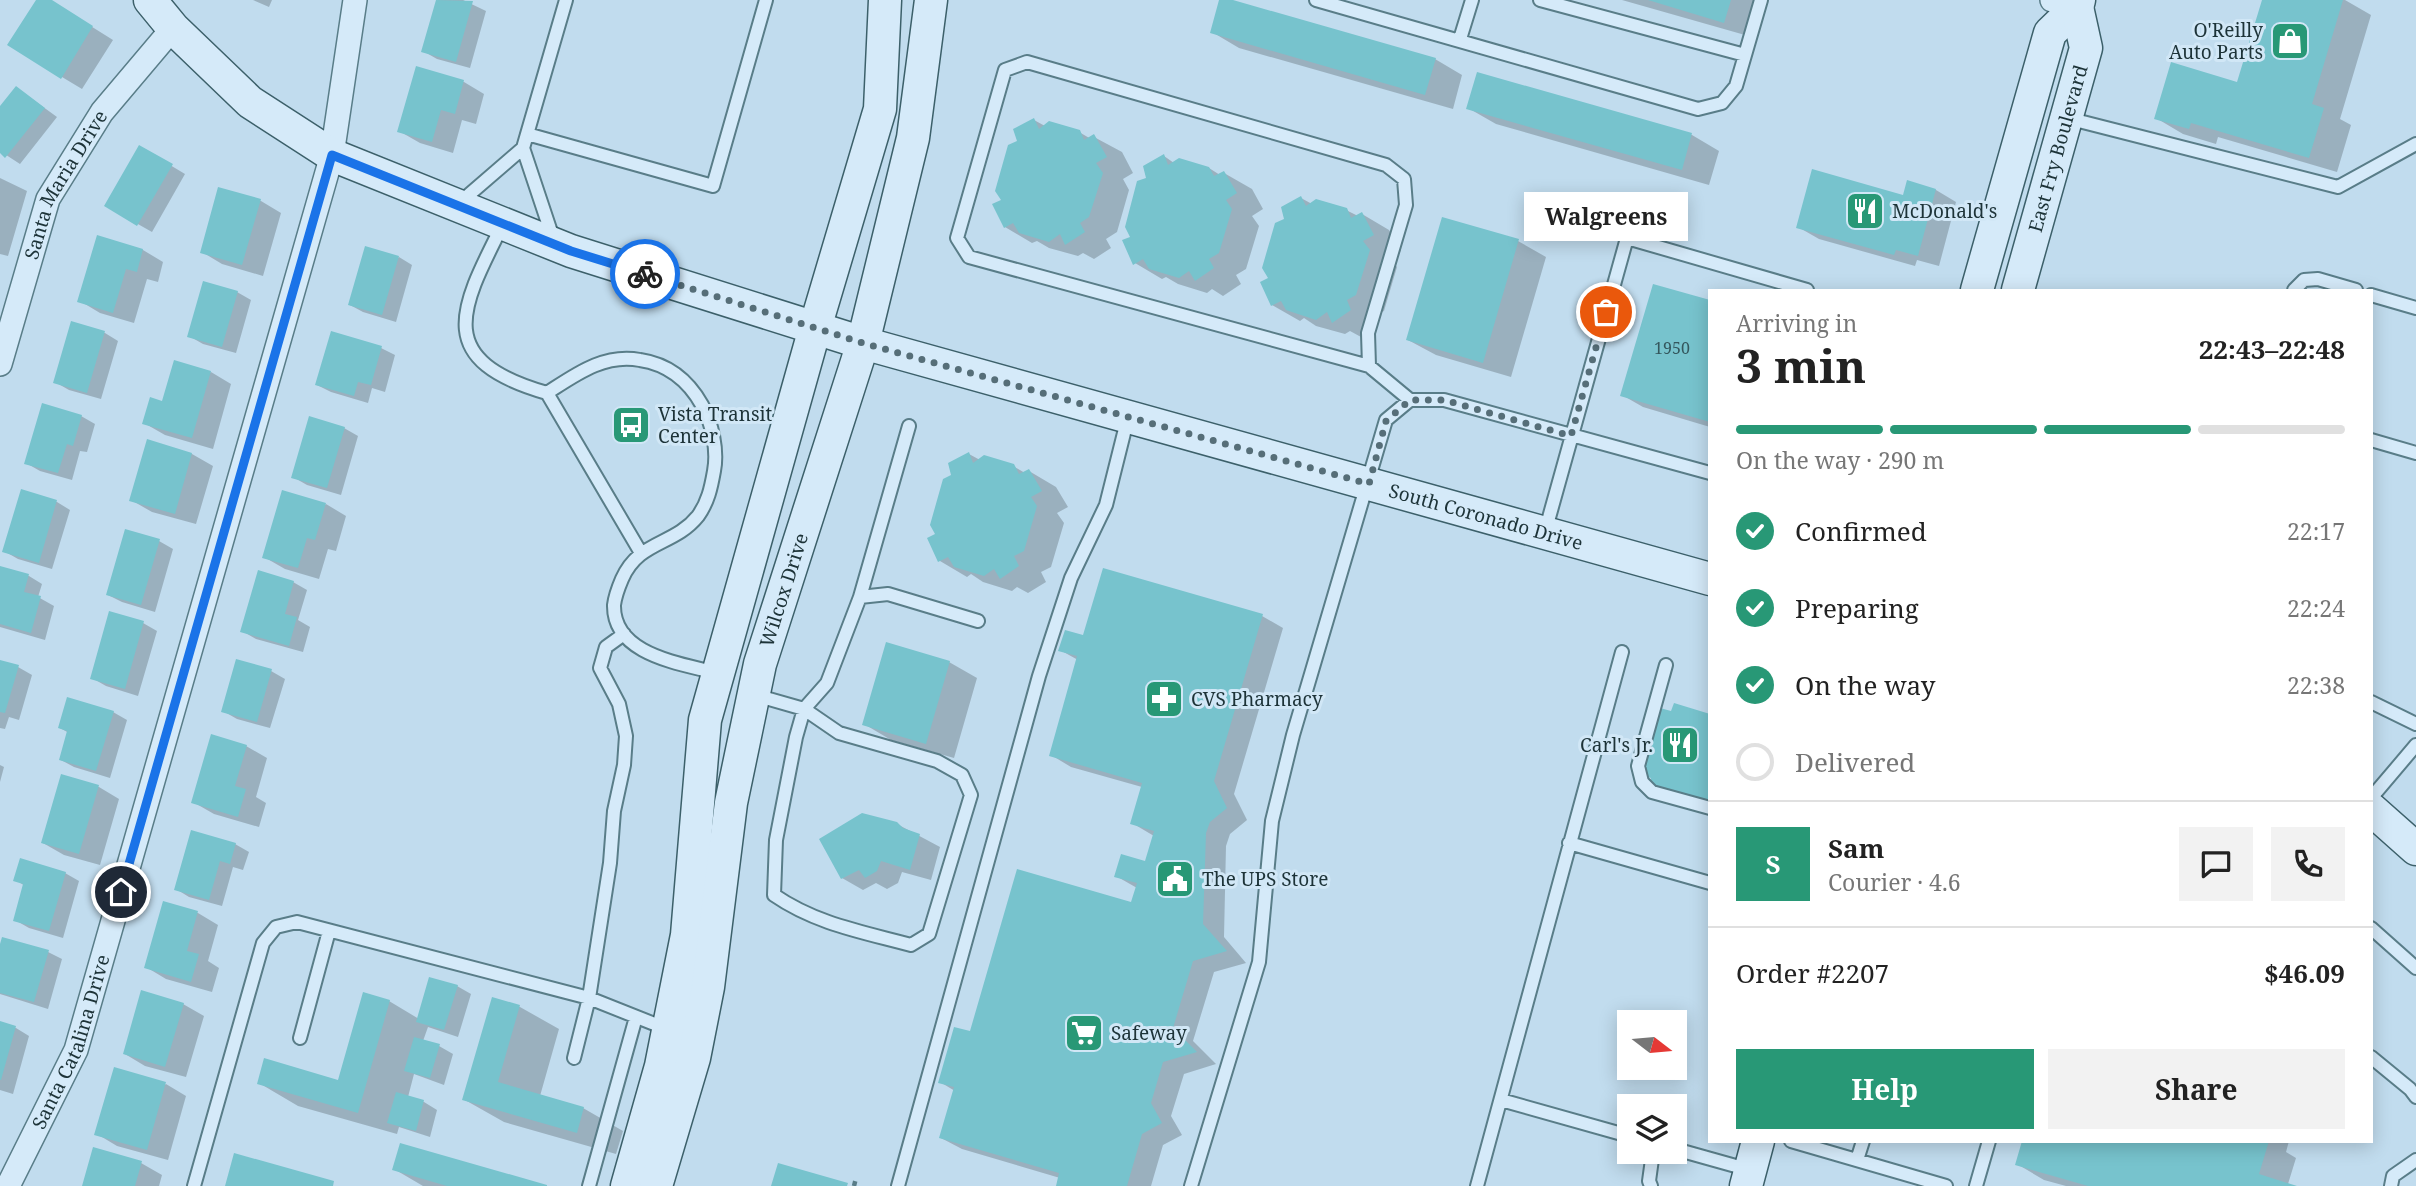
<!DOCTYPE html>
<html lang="en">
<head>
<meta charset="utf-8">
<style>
	:root { --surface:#fff; --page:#f2f2f2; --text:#222; --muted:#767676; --line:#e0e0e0; --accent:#289876 }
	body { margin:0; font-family:"Noto Serif",serif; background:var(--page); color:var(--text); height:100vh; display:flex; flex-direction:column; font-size:26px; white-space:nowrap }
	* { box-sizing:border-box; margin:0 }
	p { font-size:23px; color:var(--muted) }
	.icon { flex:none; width:38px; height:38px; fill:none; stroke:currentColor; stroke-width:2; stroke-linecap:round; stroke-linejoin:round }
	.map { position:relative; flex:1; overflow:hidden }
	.details { position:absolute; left:1708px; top:289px; width:665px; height:854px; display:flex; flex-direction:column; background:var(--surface); border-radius:0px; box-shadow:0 4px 18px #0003 }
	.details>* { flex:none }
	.needle { width:46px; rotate:106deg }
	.tools { position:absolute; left:1617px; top:1010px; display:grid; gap:14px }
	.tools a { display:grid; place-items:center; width:70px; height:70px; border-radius:0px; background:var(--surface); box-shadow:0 4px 18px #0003; font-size:35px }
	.pin { position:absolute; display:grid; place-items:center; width:60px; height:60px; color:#fff; margin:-30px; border:4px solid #fff; border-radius:50%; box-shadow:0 2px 7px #0007 }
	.courier { position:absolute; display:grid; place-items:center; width:70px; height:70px; margin:-35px; border:5px solid #1a73e8; border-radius:50%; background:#fff; color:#222; box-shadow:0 2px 9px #0007 }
	.bubble { position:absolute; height:49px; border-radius:0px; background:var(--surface); box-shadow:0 4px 18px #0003; font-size:23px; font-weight:700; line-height:49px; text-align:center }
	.overview em { font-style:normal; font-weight:700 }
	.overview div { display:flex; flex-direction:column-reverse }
	.overview { display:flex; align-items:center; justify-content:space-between; height:119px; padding:0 28px }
	h1 { font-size:46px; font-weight:700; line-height:52px }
	.bar { display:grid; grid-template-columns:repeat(4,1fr); gap:10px 7px; align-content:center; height:84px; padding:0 28px }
	.bar i { height:9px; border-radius:5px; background:var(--line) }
	.bar .active { background:var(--accent) }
	.bar p { grid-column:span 4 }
	.line { display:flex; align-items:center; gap:18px; padding:0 28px; border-top:2px solid var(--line) }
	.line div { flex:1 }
	.round { display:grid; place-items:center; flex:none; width:74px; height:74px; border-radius:0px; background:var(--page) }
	ol { padding:0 28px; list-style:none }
	li { display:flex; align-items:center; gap:21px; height:77px }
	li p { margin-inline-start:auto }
	li .icon { padding:7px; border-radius:50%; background:var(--accent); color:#fff; stroke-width:4 }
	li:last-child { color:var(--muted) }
	li i { width:38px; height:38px; border:4px solid var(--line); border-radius:50% }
	.cta { display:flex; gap:14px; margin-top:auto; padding:14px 28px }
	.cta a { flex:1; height:80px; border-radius:0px; background:var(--accent); color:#fff; font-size:28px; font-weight:700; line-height:80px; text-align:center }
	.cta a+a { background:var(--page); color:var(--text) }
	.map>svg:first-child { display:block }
</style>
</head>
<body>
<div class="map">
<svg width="2416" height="1186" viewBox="0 0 2416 1186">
	<rect width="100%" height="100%" fill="#c1dcee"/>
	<!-- shadow -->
	<path fill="#0003" d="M38,0H49L113,40L82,89L62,77Z
		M253,0H272L269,7Z
		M438,0H463L486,11L470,68L437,59L423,51Z
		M1221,0L1435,59L1462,75L1453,109L1239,48L1212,32Z
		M1622,0H1757L1752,37Z
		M2264,0H2345L2371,15L2340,119L2351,125L2337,172L2218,137L2216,144L2183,134L2156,118L2239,84Z
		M417,68L464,82L484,94L476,124L462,120L453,153L420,143L399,131Z
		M1478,74L1692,135L1719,151L1709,185L1496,124L1468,108Z
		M17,88L57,117L20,164L0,151V109Z
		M1034,120L1045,126L1079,132L1091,139L1094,137L1122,152L1133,173L1123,179L1129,190L1117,232L1106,239L1111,248L1094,259L1083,253L1078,256L1049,248L1037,241L1032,243L1005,227L1003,201L1019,143Z
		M140,147L185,174L152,232L106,206Z
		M1164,156L1174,163L1209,168L1220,175L1224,173L1252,189L1263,209L1252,216L1259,226L1246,269L1236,275L1241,284L1223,296L1212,289L1207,293L1178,284L1166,277L1162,279L1135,263L1133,237L1149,179Z
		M0,178L27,191L8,256L0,254Z
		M1908,183L1936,190L1956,202L1939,266L1917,260L1915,266L1819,239L1798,227L1904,197Z
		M220,189L261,201L281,213L263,276L222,264L202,252Z
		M1301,198L1312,204L1346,210L1358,216L1362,214L1389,230L1401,251L1390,257L1397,267L1384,311L1373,316L1378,326L1361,337L1350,331L1345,334L1316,326L1304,318L1300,321L1272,305L1270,278L1286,220Z
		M98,237L143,250L163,262L158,282L147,279L134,323L100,313L80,301Z
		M1518,241L1546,257L1511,377L1436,355L1408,340Z
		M399,257L412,265L396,322L363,312L350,305Z
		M237,292L251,300L236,353L203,344L189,336Z
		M1710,302V427L1643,407L1622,395Z
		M72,324L105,333L118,341L101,399L69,390L55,382Z
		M381,348L395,355L385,392L372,388L368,403L331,392L317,385Z
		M211,372L231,384L213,449L165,435L144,423L163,403Z
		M81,416L95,424L87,452L80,451L72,480L40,471L26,463Z
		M344,428L358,436L341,495L307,485L293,477Z
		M148,442L192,454L213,466L196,524L152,512L131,500Z
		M969,454L980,460L1013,466L1025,473L1029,471L1056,487L1068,507L1057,513L1064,523L1051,567L1041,572L1046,582L1028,593L1017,587L1012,591L983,582L971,574L967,577L940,561L938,535L954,476Z
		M22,491L57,502L70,510L52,569L18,559L4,551Z
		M326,504L346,516L336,551L328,549L319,579L285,569L264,557Z
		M159,541L173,549L155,612L122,602L108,595Z
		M0,568L29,576L42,584L38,597L54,606L45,640L0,627Z
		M293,582L307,590L298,620L310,627L303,652L256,639L242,631Z
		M1262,616L1283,628L1234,794L1247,820L1230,834L1226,846L1224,937L1246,963L1214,972L1193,1041L1216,1064L1184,1074L1171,1116L1182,1135L1163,1145L1151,1186H1057L1060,1178L962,1149L941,1138L955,1091L940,1082L972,1033L1133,904L1137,888L1116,876L1146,863L1154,836L1132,823L1142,787L1071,767L1051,755L1078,660L1060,650L1084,637Z
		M143,623L157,631L138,696L106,686L92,678Z
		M0,662L18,667L32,675L19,720L9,717L5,729L0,728Z
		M949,662L977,678L954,758L891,740L864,724Z
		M271,671L285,679L270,728L237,719L223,711Z
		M113,712L127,720L110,778L74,767L61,760L69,733L60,728Z
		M246,746L267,758L256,797L266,803L259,827L214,814L193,802Z
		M0,765L4,767L0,782Z
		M62,776L99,787L119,799L100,865L64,855L43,843Z
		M897,824L940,847L931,880L902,872L898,883L887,889L876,883L863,890L842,878Z
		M235,844L249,852L243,870L233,867L222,906L189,897L176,889Z
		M65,873L79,881L63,938L29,928L15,920L25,886L16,880Z
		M164,903L198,913L218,925L208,961L219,968L212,992L166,979L146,967Z
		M0,951L48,952L62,959L48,1009L0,994Z
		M457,986L471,994L458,1037L428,1027L423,1041L439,1046L453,1054L444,1085L414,1074L408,1097L424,1102L437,1110L430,1137L399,1127L397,1134L298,1106L259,1083L340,1082L389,1001L419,1019Z
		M493,999L520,1007L559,1029L540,1096L583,1108L623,1131L616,1154L504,1122L465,1100Z
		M183,1004L204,1016L186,1077L145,1066L125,1054Z
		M0,1023L16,1028L29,1036L13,1094L0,1090Z
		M166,1084L186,1096L168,1160L117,1146L97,1134Z
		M2023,1141H2289L2286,1152L2296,1158L2288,1184L2294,1186H2066L2044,1180L2017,1164Z
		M94,1149L141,1163L162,1175L159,1186H84Z
		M394,1169L543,1186H423Z"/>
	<!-- building -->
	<path fill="#77c3cd" d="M36,0H52L93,26L61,79L7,45Z
		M436,0L473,1L456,62L421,52Z
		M1219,0H1233L1436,58L1425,95L1210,33Z
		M1648,0H1731L1724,23Z
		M2262,0H2343L2312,104L2324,108L2309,158L2191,123L2189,129L2154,119L2171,62L2237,82Z
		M416,66L464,80L455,114L441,110L432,142L397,132Z
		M1477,72L1692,133L1682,170L1466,109Z
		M16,86L45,108L5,158L0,153V106Z
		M1034,118L1039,129L1049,121L1080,130L1084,140L1094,134L1107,157L1096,163L1103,173L1089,217L1080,223L1085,232L1065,245L1060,234L1049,242L1019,233L1013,223L1004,228L992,204L1001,200L995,191L1008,145L1017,141L1013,129Z
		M139,145L173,164L137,226L104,206Z
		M1164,154L1168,165L1179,158L1209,167L1214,176L1224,171L1237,193L1226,200L1232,209L1219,253L1209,259L1214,268L1195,281L1189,271L1179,278L1149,269L1143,259L1133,265L1122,240L1130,237L1125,227L1137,181L1146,178L1143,166Z
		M1812,169L1903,195L1907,180L1936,189L1918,256L1896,250L1894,255L1796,228Z
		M218,187L261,199L242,265L200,253Z
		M1301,196L1306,206L1316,199L1347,208L1351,218L1362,212L1374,235L1363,241L1370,250L1356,295L1347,300L1351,310L1332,323L1327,312L1316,320L1286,310L1281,301L1271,306L1260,282L1268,278L1262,268L1275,223L1284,219L1281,207Z
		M1442,217L1519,239L1483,363L1406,340Z
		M97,235L143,249L137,272L126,269L113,313L77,302Z
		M365,246L399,256L382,315L348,305Z
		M203,281L238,291L222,347L187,337Z
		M1653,284L1710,300V422L1620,396Z
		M71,321L105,331L87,393L53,383Z
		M331,331L382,346L371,385L358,382L354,396L315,385Z
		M174,360L211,371L192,438L142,424L150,397L162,401Z
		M42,403L82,415L73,446L67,444L58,473L24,464Z
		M309,416L345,427L327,488L291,478Z
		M147,439L192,453L175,514L129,501Z
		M969,452L973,463L984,455L1014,464L1019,474L1029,469L1042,491L1031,497L1037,506L1024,551L1014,556L1019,566L1000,579L994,569L984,576L954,567L948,557L938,562L927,538L935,534L930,525L943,479L951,475L948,463Z
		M21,489L57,500L39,563L2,552Z
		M282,490L326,503L315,540L307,538L298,568L262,558Z
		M125,529L160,539L141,605L106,595Z
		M0,566L29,574L24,592L41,596L31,633L0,624Z
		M1103,568L1263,614L1214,781L1227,808L1210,822L1206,833L1203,924L1227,951L1193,961L1173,1028L1197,1052L1163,1062L1151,1103L1162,1123L1142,1134L1127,1186H1056L1059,1173L939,1138L954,1087L938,1083L954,1027L970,1031L1017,869L1131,902L1137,883L1114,877L1121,854L1145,861L1154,831L1130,824L1142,783L1049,756L1077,656L1058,651L1065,630L1083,635Z
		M258,570L294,581L285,614L297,617L289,646L240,632Z
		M109,611L144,621L125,689L90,679Z
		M886,642L950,661L926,744L862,725Z
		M236,659L272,669L257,722L221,712Z
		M0,660L19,665L5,713L0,712Z
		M67,697L114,711L96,771L59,760L67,731L58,728Z
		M1674,703L1710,714V804L1648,786L1651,778L1641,775L1660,708L1671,711Z
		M211,734L247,745L235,786L246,789L238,817L191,803Z
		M61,774L99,785L79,854L41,843Z
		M862,813L897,822L903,828L920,834L910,870L881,861L877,871L865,878L859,870L841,879L819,839Z
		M191,830L236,843L230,864L220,861L209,900L174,890Z
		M20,858L66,872L49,931L13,921L23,884L13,881Z
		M163,901L198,911L187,951L199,954L191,982L144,968Z
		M2,937L49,950L34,1002L0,993V944Z
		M429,977L458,985L444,1030L416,1022Z
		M141,990L184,1003L165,1067L123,1054Z
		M363,992L390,1000L358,1113L257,1084L264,1058L338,1080Z
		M492,997L520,1005L498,1082L584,1107L577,1133L462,1100Z
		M0,1021L16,1026L1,1080H0Z
		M414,1037L440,1044L430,1078L404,1071Z
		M114,1067L166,1082L147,1150L94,1135Z
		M396,1092L424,1100L416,1131L387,1123Z
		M2022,1141H2269L2259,1174L2297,1186H2088L2015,1165Z
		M400,1143L547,1185V1186H447L392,1170Z
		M93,1147L142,1161L135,1186H82Z
		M234,1153L334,1181L333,1186H225Z
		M778,1163L848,1183L847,1186H771Z"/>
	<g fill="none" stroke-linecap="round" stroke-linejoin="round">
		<defs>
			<path id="lane" d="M1316,0L1698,109L1722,103L1736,86L1761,0
				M1540,0L1745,55
				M1460,39L1472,0
				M2067,118L2338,187L2416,144
				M527,134L713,186L766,0
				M523,148L554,241
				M457,205L523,148L566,0
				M503,224C460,309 432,360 547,393L641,553
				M2294,290L2304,280L2318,279L2356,290
				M2371,295L2416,308
				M1369,366L969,257L957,238L1005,70L1027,62L1386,165L1404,179L1406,205L1368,333L1369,366L1410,400
				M547,393C575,375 604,353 640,360C667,364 688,380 702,405C712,423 718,450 714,471C711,488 708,502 698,516C674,546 639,540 622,579C619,586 615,597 614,605C613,655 680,663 716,673
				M2371,440L2416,453
				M1545,532L1627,238L1807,290
				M860,597L909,426
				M1666,665L1638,766L1642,782L1652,792L1710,808
				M755,695L804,709L839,733L937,761L962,775L971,795L929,934L911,945C863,932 816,924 774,895L776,840L796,737L804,709L827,683L860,597L888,594L978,621
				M2371,702L2416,724
				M2371,798L2416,745
				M1569,843L1710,883
				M2371,928L2416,968
				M300,1038L329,931
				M2371,1057L2410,1089L2416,1097
				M574,1058L589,998L610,863L614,811L624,765L626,736L619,704L600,668L606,647L624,634
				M1501,1100L1629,1136
				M1791,1141L1946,1186
				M1675,1149L1750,1170
				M1857,1160L1863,1141
				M194,1186L263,943L276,927L297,922L589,998L667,1029
				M589,1186L636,1017
				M898,1186L1039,676L1071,578L1106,505L1128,417
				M1191,1186L1259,962L1272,821L1293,735L1386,420L1410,400H1444L1710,473
				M1477,1186L1622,652
				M1651,1186L1649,1181L1653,1152
				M1976,1186L1989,1141
				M2391,1186L2393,1176L2416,1160"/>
			<g id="street">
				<path d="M2052,0L2077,7"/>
				<path id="s1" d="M0,364L48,199L102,112L173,28"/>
				<path id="s2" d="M8,1186L76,1050L332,155L355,0"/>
			</g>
			<g id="secondary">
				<path id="s3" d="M150,0L173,28L250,102L332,155L571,251L863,343L1710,579"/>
				<path d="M1977,290L2050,33L2077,7L2079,0"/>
				<path id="s4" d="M2018,290L2086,48L2077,7"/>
				<path d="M2371,809L2416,849"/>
				<path d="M627,1186L661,1066L687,935L705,720L815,328L880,109L885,0"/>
				<path id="s5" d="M656,1186L694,1058L708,987L731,803L760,664L863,343L913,138L931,0"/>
				<path d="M1746,1186L1758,1141"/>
			</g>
		</defs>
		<!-- lane casing -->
		<use href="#lane" stroke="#597d88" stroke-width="16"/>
		<!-- street casing -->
		<use href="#street" stroke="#597d88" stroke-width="26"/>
		<!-- secondary casing -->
		<use href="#secondary" stroke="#3c606a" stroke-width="35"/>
		<!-- path -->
		<path stroke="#597d88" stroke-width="4.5" stroke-dasharray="5 3.5" stroke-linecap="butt" d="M854,1186L856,1178"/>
		<!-- lane -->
		<use href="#lane" stroke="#d5eaf9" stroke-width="12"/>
		<!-- street -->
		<use href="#street" stroke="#d5eaf9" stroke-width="23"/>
		<!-- secondary -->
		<use href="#secondary" stroke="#d5eaf9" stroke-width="32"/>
	</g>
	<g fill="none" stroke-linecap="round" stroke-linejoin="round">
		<!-- done -->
		<path stroke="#566e78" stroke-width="7" stroke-dasharray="0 12.6" d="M645,274L863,343L1369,484L1386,421L1410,400H1444L1571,436L1606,312"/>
		<!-- route -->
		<path stroke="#1a73e8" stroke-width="9" d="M121,892L332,155L571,251L645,274"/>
	</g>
	<!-- icons -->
	<defs>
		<symbol id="shop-square" viewBox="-11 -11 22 22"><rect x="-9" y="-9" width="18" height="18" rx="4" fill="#289876" stroke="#d1e7f6"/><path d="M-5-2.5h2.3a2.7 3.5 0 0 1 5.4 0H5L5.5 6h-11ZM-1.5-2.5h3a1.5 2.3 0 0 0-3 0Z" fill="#fff"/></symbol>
		<symbol id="restaurant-square" viewBox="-11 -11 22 22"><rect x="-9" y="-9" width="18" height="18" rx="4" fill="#289876" stroke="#d1e7f6"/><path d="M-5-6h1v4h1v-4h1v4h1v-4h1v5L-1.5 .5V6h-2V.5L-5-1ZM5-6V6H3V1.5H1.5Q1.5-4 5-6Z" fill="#fff"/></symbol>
		<symbol id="bus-square" viewBox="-11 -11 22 22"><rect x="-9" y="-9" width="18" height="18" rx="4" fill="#289876" stroke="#d1e7f6"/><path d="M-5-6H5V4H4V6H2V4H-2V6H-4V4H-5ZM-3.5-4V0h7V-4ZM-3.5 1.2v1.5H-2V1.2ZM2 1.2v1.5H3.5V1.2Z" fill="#fff"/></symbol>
		<symbol id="pharmacy-square" viewBox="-11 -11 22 22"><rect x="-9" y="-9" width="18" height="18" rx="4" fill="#289876" stroke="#d1e7f6"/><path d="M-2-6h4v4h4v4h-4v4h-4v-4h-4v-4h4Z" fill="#fff"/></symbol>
		<symbol id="civic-square" viewBox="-11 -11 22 22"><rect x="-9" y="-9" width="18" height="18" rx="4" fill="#289876" stroke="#d1e7f6"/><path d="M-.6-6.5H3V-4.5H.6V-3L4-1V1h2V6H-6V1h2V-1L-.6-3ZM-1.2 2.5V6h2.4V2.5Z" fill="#fff"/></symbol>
		<symbol id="supermarket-square" viewBox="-11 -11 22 22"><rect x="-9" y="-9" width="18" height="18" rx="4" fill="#289876" stroke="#d1e7f6"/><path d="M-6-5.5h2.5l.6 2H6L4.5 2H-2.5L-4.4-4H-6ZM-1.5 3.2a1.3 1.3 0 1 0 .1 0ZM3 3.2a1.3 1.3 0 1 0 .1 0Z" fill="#fff"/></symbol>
	</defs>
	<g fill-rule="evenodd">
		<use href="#shop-square" x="2268" y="19" width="44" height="44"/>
		<use href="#restaurant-square" x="1843" y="189" width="44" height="44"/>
		<use href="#bus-square" x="609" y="403" width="44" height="44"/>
		<use href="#pharmacy-square" x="1142" y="677" width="44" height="44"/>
		<use href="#restaurant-square" x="1658" y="723" width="44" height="44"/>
		<use href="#civic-square" x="1153" y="857" width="44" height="44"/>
		<use href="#supermarket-square" x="1062" y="1011" width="44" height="44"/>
	</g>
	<g text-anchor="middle" stroke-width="6" stroke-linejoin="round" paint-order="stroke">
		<!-- number labels -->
		<g font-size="16" fill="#34575d">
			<text x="1672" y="354">1950</text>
		</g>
		<!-- poi labels -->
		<g font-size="19" fill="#1d3338" stroke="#d1e7f6" text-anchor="start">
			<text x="2263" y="37" text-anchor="end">O'Reilly<tspan x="2263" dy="22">Auto Parts</tspan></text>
			<text x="1892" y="218">McDonald's</text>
			<text x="658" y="421">Vista Transit<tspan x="658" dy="22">Center</tspan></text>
			<text x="1191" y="706">CVS Pharmacy</text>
			<text x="1653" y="752" text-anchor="end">Carl's Jr.</text>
			<text x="1202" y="886">The UPS Store</text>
			<text x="1111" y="1040">Safeway</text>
		</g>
		<!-- street labels -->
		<g font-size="19" fill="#1d3338" stroke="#d1e7f6">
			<text dy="7" stroke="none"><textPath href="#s4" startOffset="147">East Fry Boulevard</textPath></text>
			<text dy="7" stroke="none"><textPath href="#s1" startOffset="192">Santa Maria Drive</textPath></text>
			<text dy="7" stroke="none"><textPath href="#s3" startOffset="1451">South Coronado Drive</textPath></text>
			<text dy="7" stroke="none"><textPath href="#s5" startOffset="611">Wilcox Drive</textPath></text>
			<text dy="7" stroke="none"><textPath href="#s2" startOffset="158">Santa Catalina Drive</textPath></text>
		</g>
	</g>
</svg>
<div class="tools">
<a><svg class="needle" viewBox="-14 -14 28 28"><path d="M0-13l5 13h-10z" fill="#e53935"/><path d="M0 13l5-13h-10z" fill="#767676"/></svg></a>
<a><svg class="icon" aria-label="layers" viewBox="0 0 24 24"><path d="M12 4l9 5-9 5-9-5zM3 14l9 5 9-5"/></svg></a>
</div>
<div class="pin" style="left:1606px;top:312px;background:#ea580c"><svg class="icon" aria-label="bag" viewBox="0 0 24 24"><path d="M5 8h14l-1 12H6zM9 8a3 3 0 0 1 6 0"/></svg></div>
<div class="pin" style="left:121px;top:892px;background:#1f2937"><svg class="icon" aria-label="home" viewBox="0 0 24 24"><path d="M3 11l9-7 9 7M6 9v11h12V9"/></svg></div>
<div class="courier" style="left:645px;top:274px"><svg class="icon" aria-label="bike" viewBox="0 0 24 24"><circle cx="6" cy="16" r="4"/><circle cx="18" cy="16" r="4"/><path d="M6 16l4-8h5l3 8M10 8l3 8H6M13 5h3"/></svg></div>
<div class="bubble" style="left:1524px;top:192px;width:164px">Walgreens</div>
<section class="details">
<div class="overview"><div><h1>3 min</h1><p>Arriving in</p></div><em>22:43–22:48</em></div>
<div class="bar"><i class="active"></i><i class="active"></i><i class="active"></i><i></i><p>On the way · 290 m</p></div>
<ol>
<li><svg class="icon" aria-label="check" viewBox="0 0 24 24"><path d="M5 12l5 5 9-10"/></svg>Confirmed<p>22:17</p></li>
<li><svg class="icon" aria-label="check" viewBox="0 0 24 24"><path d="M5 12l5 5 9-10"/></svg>Preparing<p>22:24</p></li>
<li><svg class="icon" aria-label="check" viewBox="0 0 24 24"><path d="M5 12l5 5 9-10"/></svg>On the way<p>22:38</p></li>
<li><i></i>Delivered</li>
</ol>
<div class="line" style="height:126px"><b class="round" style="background:var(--accent);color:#fff">S</b><div><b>Sam</b><p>Courier · 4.6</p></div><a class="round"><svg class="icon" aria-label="chat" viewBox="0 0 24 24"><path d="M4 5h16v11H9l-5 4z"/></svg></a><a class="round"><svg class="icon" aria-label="phone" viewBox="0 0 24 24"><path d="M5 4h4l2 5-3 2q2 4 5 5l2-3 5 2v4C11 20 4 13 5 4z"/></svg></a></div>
<div class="line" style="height:91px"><div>Order #2207</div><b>$46.09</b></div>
<div class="cta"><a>Help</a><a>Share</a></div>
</section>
</div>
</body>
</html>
